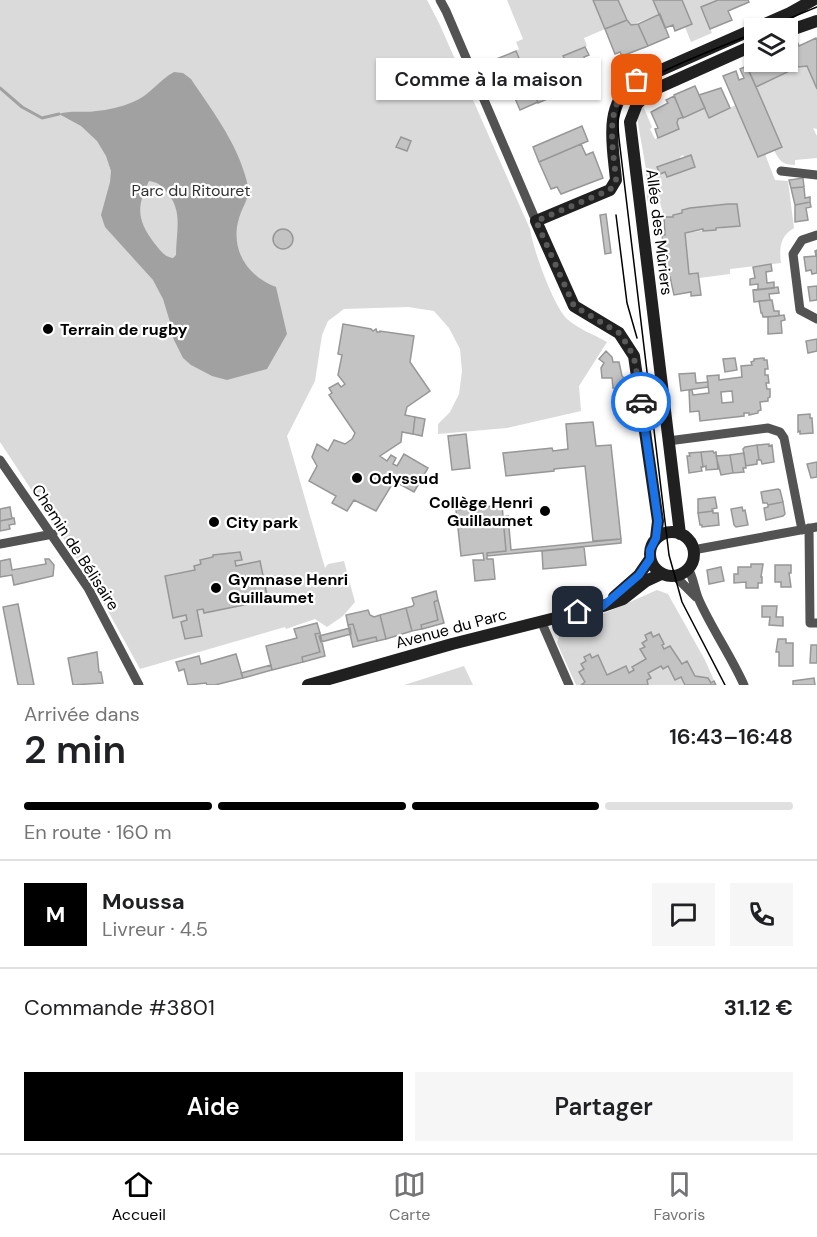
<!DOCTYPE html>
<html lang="fr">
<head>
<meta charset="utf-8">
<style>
	:root { --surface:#fff; --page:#f6f6f6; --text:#202124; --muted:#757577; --line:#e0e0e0; --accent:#000 }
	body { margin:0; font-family:"DM Sans",sans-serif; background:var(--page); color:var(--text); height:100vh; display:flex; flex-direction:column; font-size:22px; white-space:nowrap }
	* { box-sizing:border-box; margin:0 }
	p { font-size:20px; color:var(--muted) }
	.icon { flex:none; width:33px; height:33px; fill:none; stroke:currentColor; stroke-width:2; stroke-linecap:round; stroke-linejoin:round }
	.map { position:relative; height:685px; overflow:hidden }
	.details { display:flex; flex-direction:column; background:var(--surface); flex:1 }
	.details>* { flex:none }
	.fabs { position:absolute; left:744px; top:18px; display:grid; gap:12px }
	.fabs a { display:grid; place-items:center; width:54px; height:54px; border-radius:0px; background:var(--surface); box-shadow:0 2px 4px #0004; font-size:30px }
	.pin { position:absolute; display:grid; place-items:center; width:51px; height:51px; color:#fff; margin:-26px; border-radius:12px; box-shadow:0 3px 9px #0006 }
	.courier { position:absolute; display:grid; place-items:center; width:60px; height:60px; margin:-30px; border:4px solid #1a73e8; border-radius:50%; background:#fff; color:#222; box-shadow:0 2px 8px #0007 }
	.bubble { position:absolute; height:42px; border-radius:0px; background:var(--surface); box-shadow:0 2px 4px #0004; font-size:20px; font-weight:600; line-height:42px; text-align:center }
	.headline em { font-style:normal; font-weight:600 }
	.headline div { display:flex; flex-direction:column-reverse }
	.headline { display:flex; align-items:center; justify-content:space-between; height:102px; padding:0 24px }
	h1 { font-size:39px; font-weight:600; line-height:45px }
	.bar { display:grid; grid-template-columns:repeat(4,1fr); gap:9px 6px; align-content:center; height:72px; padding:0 24px }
	.bar i { height:8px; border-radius:4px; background:var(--line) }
	.bar .on { background:var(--accent) }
	.bar p { grid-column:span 4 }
	.line { display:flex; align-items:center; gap:15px; padding:0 24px; border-top:2px solid var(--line) }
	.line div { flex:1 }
	.round { display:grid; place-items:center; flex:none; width:63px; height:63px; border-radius:0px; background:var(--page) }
	.primary-button { display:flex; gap:12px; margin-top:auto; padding:12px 24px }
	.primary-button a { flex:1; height:69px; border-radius:0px; background:var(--accent); color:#fff; font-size:24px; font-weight:600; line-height:69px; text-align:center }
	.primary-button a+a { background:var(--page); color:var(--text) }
	.menu { display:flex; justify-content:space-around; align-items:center; height:84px; border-top:2px solid var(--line); background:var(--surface); font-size:16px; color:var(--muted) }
	.menu a { display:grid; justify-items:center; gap:3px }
	.menu .on { color:var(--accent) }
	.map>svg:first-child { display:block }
</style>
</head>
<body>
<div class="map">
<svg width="817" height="685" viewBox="0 0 817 685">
	<rect width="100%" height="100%" fill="#fff"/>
	<!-- green -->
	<path fill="#dadada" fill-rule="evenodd" d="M0,0H427L439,23L530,229C533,249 553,305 567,319C578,329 595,335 607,342L579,386L581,411L507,428L438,434V424L450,412L459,394L462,371L460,349L449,328L434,311L408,307L344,309L328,321L322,335L315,381L287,436L325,568L328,564L344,561L355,602L343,616L327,627L315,619L286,629L285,627L140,669L92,582L0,442Z
		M507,0H593L605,29L584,38L587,46L563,56L567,64L529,80L516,51L519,49L516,42L523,39Z
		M618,0H653L660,14L631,25L627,20Z
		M682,0H718L701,7L712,33L691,42L685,27L692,24Z
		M804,65L807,66L817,89V129L813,128L817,136V158L795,160V165C783,165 779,161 774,150L782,146L756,87Z
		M736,105L765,154L775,180L788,181L794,228C780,236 779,248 781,263L730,269V274L699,278L698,273L689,274L685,233L740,226L737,204L714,205L673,217H664L659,199L647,201L646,169L637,118L643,106L652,127L650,129L655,139L679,129L677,123L678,119L705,108L709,118ZM683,155L694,167L667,177L665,172L660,173L658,167L681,159L680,157Z
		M657,590L668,594L705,660L716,685H576L557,643L560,633Z
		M464,666L473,685H404Z"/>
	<!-- water -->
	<path fill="#a1a1a1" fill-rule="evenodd" d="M174,72L183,73L191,79C211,109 235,140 245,175C253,200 243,201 238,222C231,252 249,277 276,287L287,334L267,369L227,380L212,376L191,365L183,358L173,338L170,322L163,299L153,280L105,227L101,215L110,182L111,171L106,156L97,141L81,126L59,114C70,110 84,113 96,111C108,110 121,107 133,102C149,96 159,80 174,72ZM149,181C157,182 161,185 165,190C184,210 176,230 176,255L173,258C164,257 160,250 155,244C137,221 136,207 149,181Z"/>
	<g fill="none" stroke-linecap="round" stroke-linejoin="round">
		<!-- stream -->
		<path stroke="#a1a1a1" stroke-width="3" d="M0,88L22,107L42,118L59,114"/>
	</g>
	<!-- building -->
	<path fill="#c3c3c3" stroke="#979797" stroke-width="1.5" fill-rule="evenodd" d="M593,0H618L627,20L605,29Z
		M653,0H682L692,24L675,31L673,25L665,28Z
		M718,0H748L749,2L728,11L732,20L710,29L701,7Z
		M660,14L669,37L648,46L638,24Z
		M627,20L631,25L638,24L648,46L622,56L620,52L615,54L605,29Z
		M816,38L817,41V89L807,66L798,67L789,45L797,41L799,46Z
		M789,45L798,67L756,87L746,65L754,61L788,62Z
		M585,47L589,55L584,57L593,77L575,82L576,86L568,90L558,68L567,64L563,56Z
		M516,51L525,72L503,82L494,60Z
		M747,66L782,147L758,157L723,76L736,71L739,80L744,78L740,69Z
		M558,68L568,90L538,103L529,80Z
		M525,72L538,102L520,110L511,89L507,90L503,82Z
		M695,86L705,108L683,118L674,95Z
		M721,88L730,108L709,118L699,95Z
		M674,96L683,117L678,119L677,123L679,129L658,138L655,129L658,128L651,112L668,103L666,100Z
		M582,126L588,141L539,162L533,147Z
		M401,137L411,141L407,151L396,147Z
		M581,144L586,155L593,152L603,178L561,194L557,187L551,189L539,162Z
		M691,155L695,167L667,177L665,172L660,174L657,167Z
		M803,178L804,187L791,188L789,180Z
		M804,187L805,198L810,197V202L795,205L791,188Z
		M810,202L811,207L806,208L808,220L795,222V205Z
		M728,204H737L740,226L716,228V230L703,231V229L685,233L689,274L698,273L701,295L691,296V292L674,295L670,277H667L662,235H665L664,217H673V215L682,213V210L690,208Z
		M606,214L611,253L605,254L600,215Z
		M273 239a10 10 0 1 1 20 0a10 10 0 1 1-20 0Z
		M817,250V273L812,274L811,270L806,271L804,257L816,256L815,251Z
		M771,264L772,271L766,272L767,283L774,282V288L758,290V284L750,285V279L755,278L753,267Z
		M817,286V300L810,301L808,287Z
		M778,287L779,293L769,294L770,300L754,302L753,290Z
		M770,300H772L774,311H779V316L763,317L762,313H761L759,301Z
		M784,315L785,320L781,321L782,333L768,334V317Z
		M343,324L371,329L373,331L376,329L377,332H380V331L414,336L410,362L430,391L407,407L405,415L415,417L413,434L402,432L401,442L380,456L387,461L391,455L396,458L393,464L397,466L404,454L428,468L414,492L394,481L376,511L354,500L347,511L332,503L336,496L309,481L317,466L312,457L317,444L328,451L334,440L345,444L352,439L355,433L329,395L332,393L329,388L338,383L341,387L345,384L338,375L342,355L338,354Z
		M817,339V351L808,353L806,341Z
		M606,351L612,357L613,362H619L622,376L626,380L625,389L613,388L612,378H602L601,368L604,363L599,359Z
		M735,358L737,370L725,372L723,359Z
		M764,358V360H767L768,369H765V375H768L769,383H766L767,389H770V397L768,398V401L760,402L761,410L758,411V413L749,415V413H744V416L700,421L699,411L690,412L689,390H692L693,395L709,393L707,376L719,375V380L742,377L741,366L752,365L751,362L754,361V359ZM732,391L733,402L722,403L721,392Z
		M695,373L696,383L708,382V387L681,391L679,374Z
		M810,414V418H812L813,433L800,434V431L798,432V415Z
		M415,417L425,419L422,436L413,434Z
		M593,422L596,446L611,445L621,539L593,541L585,466L554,469V471L506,476L503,453L552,448L553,451L568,449L566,424Z
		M466,434L470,468L452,470L448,436Z
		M769,444V446L772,445L774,462L762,464L761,460H759L757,445Z
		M757,445L759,460H757V464L746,466L743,449L745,447Z
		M713,451L714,453L716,452L718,469L706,470V466L703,467L701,452Z
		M701,452L703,467H701L702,471L689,473L687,456H690L689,453Z
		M744,453L746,468H743L744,472L733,473L730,455Z
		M730,455L733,473L721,475L716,456Z
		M817,462V477L811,478L807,464Z
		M778,489L780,490L783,502L768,505L767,503H763L761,492Z
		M715,497L717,508L712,509L713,511L698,513V499Z
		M783,502L785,514L783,516L766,520L764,508L768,507V505Z
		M502,505L506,551L487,553V559H493L495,579L475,581L473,560H484L483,553L461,556L456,510Z
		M10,507L12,519L0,521V509Z
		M742,507L743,511L745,510L748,525L736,527L734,525L731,509Z
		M713,511V513H718L719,525L702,527V525H700L698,513Z
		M508,516L511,550L621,539V543L487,556V553L506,551L503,517Z
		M14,518L15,524L9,525L10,529L0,531V521Z
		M584,547L586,565L543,569L542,551Z
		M240,552L242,560L235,561L236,566L260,561L268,600L204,613L203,609L197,610L202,636L185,639L181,622L187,620L186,615L173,618L165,576L195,570L194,566L201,564L200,560L213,557V555Z
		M10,559L12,570L46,564L45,559H49L54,565L53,576L14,585L12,575L0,577V561Z
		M751,564H763L761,577H762V583H758V588H746V582L734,583V574H738V567H751Z
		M775,565H791V573H789L791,587H781V582H775Z
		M721,567L724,581L709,584L707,570Z
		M436,591L438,600L434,602L438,620L421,625L422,629L412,631L406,608L413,606L414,604L412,598Z
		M438,600L444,623L422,629L421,625L438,620L434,602Z
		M18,604L34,685H18L3,607Z
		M762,606H777L776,617H783V626L769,625L770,617H762Z
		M406,608L412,631L386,639L380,615Z
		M368,610L370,615L374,617L380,615L386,639L377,641L376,637L358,641L353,624L348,625L346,615Z
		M317,623L320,633L315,634L320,652L302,657L303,662L272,670L266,646L297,638L294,629Z
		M353,624L358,641L376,637L377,641L353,647L348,625Z
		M350,628L351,634L321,642L319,636Z
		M651,632L653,637L659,634L664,644L662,645L664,649L670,646L682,664L687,661L695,676L708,678L711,683L714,681L716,685H685L681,677L675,680L668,666L663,669L661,666L648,673L651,678L647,680L648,685H581L585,682L579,672L584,669L581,664L586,661L584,657L590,654L592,658L598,655L607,675L626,666L629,673L634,670L632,667L646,659L640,649L645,647L642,643L647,640L645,635Z
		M320,633L325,656L303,662L302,657L320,652L315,634Z
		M778,639H786V643H793V666H779V652H776Z
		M811,645H817V663H810Z
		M97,652L99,672H101L103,683L73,685L68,658Z
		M236,654L243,678L215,685H207L206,683L188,685L184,669L179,671L176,662L199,656L201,664Z
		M271,665L272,670L243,678L241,673Z
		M814,678L815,685H793V681Z"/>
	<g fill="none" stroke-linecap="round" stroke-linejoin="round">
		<!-- street -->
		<path stroke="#535353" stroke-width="9" d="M440,0L446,11L536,221
			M781,171L817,175
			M817,235L802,240L793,254L800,310L817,319
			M668,441L768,428L780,432L784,438L802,530
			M0,460L88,588L139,685
			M809,528L810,623H817
			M0,544L53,534
			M693,550L817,527
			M688,569C693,575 695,592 699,600C712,629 731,656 744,685
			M675,576L696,597
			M541,621L569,685"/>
		<!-- secondary -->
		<path stroke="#202020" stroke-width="12" d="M788,31L817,21
			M650 554a22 22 0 1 1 44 0a22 22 0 1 1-44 0Z
			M680,534L630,122L637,104L651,91L754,45
			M656,538L658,521L634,356L619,333L574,306L536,221L610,190L616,180C613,145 603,107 634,82L790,13L813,0
			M614,597L639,575L650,559
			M308,685L452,644L603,606L623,599L646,581L661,574"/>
		<!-- tram -->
		<path stroke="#000" stroke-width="1.5" d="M766,28L817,7
			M616,215L627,303L637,338
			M725,685L682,602L669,555L620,147C618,130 615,112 625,97C639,76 727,45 754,33"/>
	</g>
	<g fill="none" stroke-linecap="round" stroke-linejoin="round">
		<!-- done -->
		<path stroke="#595959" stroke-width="6" stroke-dasharray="0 10.8" d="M637,80C602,103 613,144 616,180L610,190L536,221L574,306L619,333L629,347L635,362L641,402"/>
		<!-- route -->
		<path stroke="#1a73e8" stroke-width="8" d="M578,612L603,606L639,575L650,559V550L656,538L658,521L641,402"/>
	</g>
	<!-- markers -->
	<g fill="#000" stroke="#fff" stroke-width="2">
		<circle cx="48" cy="329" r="6"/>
		<circle cx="357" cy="478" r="6"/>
		<circle cx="545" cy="511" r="6"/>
		<circle cx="214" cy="522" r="6"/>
		<circle cx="216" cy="588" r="6"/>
	</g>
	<g text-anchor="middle" stroke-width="4.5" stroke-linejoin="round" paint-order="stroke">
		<!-- park labels -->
		<g font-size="16" fill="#313131" stroke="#fff">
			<text x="191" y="196">Parc du Ritouret</text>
		</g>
		<!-- street labels -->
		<g font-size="16" fill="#000" stroke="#fff">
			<text transform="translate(660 232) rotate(83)" y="6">Allée des Mûriers</text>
			<text transform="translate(76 547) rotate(57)" y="6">Chemin de Bélisaire</text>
			<text transform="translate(451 628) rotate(-15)" y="6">Avenue du Parc</text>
		</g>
		<!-- poi labels -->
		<g font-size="16" font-weight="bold" fill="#000" stroke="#fff" text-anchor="start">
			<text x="60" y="335">Terrain de rugby</text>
			<text x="369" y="484">Odyssud</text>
			<text x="533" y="508" text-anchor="end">Collège Henri<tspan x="533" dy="18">Guillaumet</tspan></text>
			<text x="226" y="528">City park</text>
			<text x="228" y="585">Gymnase Henri<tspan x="228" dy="18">Guillaumet</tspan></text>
		</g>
	</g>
</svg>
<div class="fabs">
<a><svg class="icon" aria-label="layers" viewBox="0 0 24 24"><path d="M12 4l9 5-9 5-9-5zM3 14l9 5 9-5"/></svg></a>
</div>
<div class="pin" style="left:637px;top:80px;background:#ea580c"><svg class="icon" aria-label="bag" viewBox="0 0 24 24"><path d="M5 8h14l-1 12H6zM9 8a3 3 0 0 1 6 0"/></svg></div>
<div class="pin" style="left:578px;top:612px;background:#1f2937"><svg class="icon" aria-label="home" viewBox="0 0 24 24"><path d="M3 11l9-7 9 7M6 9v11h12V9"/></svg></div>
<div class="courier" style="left:641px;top:402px"><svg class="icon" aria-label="car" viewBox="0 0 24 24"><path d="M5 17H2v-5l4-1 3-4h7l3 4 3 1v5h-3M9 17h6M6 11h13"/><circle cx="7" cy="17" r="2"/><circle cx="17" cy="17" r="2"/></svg></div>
<div class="bubble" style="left:376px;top:58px;width:225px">Comme à la maison</div>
</div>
<section class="details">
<div class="headline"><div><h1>2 min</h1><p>Arrivée dans</p></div><em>16:43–16:48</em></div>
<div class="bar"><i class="on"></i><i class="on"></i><i class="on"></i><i></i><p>En route · 160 m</p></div>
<div class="line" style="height:108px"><b class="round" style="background:var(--accent);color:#fff">M</b><div><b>Moussa</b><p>Livreur · 4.5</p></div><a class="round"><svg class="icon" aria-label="chat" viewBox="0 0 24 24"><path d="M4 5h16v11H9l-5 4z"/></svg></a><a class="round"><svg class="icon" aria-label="phone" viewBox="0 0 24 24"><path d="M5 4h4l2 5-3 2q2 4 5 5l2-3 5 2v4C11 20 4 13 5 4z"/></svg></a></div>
<div class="line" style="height:78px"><div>Commande #3801</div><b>31.12 €</b></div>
<div class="primary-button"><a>Aide</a><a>Partager</a></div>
</section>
<nav class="menu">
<a class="on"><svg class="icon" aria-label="home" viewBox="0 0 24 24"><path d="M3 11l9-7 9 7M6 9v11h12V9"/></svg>Accueil</a>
<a><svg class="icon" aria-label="map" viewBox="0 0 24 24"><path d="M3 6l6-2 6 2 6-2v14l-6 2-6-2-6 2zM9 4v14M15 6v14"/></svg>Carte</a>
<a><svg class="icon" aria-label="saved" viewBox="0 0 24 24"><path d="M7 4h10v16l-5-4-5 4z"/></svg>Favoris</a>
</nav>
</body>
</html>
